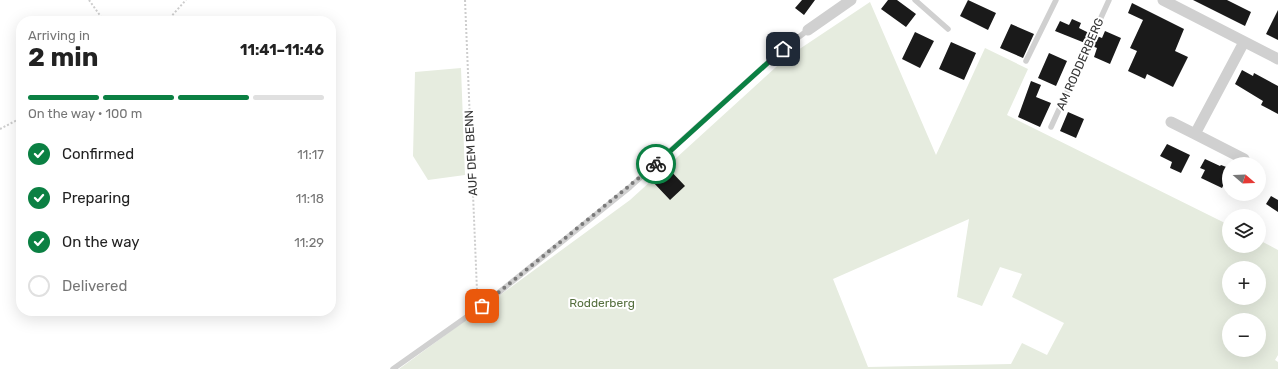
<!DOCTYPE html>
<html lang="en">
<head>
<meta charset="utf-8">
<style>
	:root { --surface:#fff; --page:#f2f2f2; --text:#222; --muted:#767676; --line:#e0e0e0; --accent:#0b8043 }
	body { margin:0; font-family:Rubik,sans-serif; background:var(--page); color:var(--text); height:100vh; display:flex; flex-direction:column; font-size:15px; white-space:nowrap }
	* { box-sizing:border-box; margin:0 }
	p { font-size:13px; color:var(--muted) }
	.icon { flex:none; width:22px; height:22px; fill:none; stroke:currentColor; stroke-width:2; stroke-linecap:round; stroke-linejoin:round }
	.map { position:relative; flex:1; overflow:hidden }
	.sheet { position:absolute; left:16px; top:16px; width:320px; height:300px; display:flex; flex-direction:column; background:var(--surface); border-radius:16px; box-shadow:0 4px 16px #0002 }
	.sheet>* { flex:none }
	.needle { width:26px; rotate:109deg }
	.fabs { position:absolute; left:1222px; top:157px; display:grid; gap:8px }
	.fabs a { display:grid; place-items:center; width:44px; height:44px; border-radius:50%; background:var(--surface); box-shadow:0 4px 16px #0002; font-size:20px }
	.pin { position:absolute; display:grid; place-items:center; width:34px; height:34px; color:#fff; margin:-17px; border-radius:8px; box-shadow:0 2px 6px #0006 }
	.courier { position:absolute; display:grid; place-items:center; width:40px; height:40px; margin:-20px; border:3px solid #0b8043; border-radius:50%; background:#fff; color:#222; box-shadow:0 1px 5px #0007 }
	.overview em { font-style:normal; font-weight:700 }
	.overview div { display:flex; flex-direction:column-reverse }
	.overview { display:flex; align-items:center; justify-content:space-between; height:68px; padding:0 12px }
	h1 { font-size:26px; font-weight:700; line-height:30px }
	.bar { display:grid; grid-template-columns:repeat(4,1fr); gap:6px 4px; align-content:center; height:48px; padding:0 12px }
	.bar i { height:5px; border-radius:3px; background:var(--line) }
	.bar .selected { background:var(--accent) }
	.bar p { grid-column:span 4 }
	ol { padding:0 12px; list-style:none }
	li { display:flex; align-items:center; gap:12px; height:44px }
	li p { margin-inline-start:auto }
	li .icon { padding:4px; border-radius:50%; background:var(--accent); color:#fff; stroke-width:4 }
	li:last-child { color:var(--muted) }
	li i { width:22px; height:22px; border:2px solid var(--line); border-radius:50% }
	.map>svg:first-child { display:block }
</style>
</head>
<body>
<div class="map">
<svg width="1278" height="369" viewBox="0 0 1278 369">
	<rect width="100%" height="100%" fill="#fff"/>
	<!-- green -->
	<path fill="#e6ecdf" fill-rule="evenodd" d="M870,2L936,155L985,48L1028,69L1007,115L1229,225V246H1259V240L1278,250V355L1275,360L1278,362V369H399L630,200L786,58ZM969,219L957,297L982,306L1000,267L1022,274L1012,297L1064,323L1047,355L1022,343L1011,364L868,367L833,279ZM1229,268H1259V298H1229ZM1229,320H1259V350H1229Z
		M461,68L465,175L428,180L413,156L415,72Z"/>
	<!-- building -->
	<path fill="#1a1a1a" d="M802,0H815L804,15L795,8Z
		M888,0H897L916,14L906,27L881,9Z
		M968,0L996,13L988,30L960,16Z
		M1193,0H1227L1251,12L1245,26Z
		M1132,3L1184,29L1175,51L1188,57L1173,87L1147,74L1145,79L1128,71L1137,51L1130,48L1143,20L1128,13Z
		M1278,10V40L1266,34Z
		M1072,19L1081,23L1079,28L1089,33L1085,43L1055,31L1060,21L1069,25Z
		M1011,24L1034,34L1023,58L1000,48Z
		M1105,31L1121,38L1110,64L1094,57L1097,48L1092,46L1097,36L1102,38Z
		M915,32L934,41L920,68L902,59Z
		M951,42L976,53L964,80L939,69Z
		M1049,53L1067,61L1056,86L1038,78Z
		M1242,70L1253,76L1254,73L1278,86V114L1261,105L1263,101L1235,84Z
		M1031,81L1041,85L1036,97L1051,103L1040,127L1018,117Z
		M1068,112L1084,119L1076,138L1060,131Z
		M1167,144L1190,155L1181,173L1170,168L1172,162L1160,156Z
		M1205,159L1220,166L1221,165L1229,168V174L1222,188L1201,178L1205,170L1200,168Z
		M667,167L685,186L670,200L652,181Z
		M1271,196L1278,200V212L1266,204Z"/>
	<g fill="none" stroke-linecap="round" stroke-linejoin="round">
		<!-- path -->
		<path stroke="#cdcdcd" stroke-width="2" stroke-dasharray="2 2" stroke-linecap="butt" d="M89,0L104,21
			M465,0L477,291L479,297
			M167,21L186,0
			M0,129L21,118"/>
		<!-- lane -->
		<path stroke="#d0d0d0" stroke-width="5.5" d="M915,0L948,29
			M1026,61L1056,0
			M1051,127L1109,0
			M393,369L482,306L630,187L783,49L808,30"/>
		<!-- street -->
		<path stroke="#d0d0d0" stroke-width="11" d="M1163,0L1278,59
			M808,30L851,0
			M1244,42L1195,134L1244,159
			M1171,122L1195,134"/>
	</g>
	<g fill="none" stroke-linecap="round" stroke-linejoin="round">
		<!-- done -->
		<path stroke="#7a7a7a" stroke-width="4" stroke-dasharray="0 7.2" d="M482,306L656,164"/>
		<!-- route -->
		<path stroke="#0b8043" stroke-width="5" d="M656,164L783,49"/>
	</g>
	<g text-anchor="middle" stroke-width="4" stroke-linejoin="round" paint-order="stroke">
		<!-- street labels -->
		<g font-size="12" fill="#333" stroke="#fff">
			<text transform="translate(1080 64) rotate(-66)" y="4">AM RODDERBERG</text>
			<text transform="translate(471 153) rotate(-93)" y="4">AUF DEM BENN</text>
		</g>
		<!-- park labels -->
		<g font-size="12" fill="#56703f" stroke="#fff">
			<text x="602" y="307">Rodderberg</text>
		</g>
	</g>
</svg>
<div class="fabs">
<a><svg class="needle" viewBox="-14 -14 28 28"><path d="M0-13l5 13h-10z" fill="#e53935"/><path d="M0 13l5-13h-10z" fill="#767676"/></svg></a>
<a><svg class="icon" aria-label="layers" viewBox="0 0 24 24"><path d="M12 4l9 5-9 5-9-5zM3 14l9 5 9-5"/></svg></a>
<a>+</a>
<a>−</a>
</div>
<div class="pin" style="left:482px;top:306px;background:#ea580c"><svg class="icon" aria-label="bag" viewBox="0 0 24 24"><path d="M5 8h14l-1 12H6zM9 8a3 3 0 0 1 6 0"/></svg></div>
<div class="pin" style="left:783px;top:49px;background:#1f2937"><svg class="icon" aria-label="home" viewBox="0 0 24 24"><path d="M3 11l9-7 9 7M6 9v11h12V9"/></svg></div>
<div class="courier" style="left:656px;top:164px"><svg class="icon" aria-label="bike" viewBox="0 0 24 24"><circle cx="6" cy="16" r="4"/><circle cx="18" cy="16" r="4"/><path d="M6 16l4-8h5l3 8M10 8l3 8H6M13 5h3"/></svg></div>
<section class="sheet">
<div class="overview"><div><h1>2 min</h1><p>Arriving in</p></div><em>11:41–11:46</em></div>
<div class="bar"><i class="selected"></i><i class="selected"></i><i class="selected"></i><i></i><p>On the way · 100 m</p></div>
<ol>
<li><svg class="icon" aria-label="check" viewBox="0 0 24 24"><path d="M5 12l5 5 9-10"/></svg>Confirmed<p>11:17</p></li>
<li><svg class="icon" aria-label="check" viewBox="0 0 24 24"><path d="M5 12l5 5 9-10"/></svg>Preparing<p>11:18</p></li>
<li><svg class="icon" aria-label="check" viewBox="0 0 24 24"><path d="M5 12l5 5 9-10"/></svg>On the way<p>11:29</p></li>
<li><i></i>Delivered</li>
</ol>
</section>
</div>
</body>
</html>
